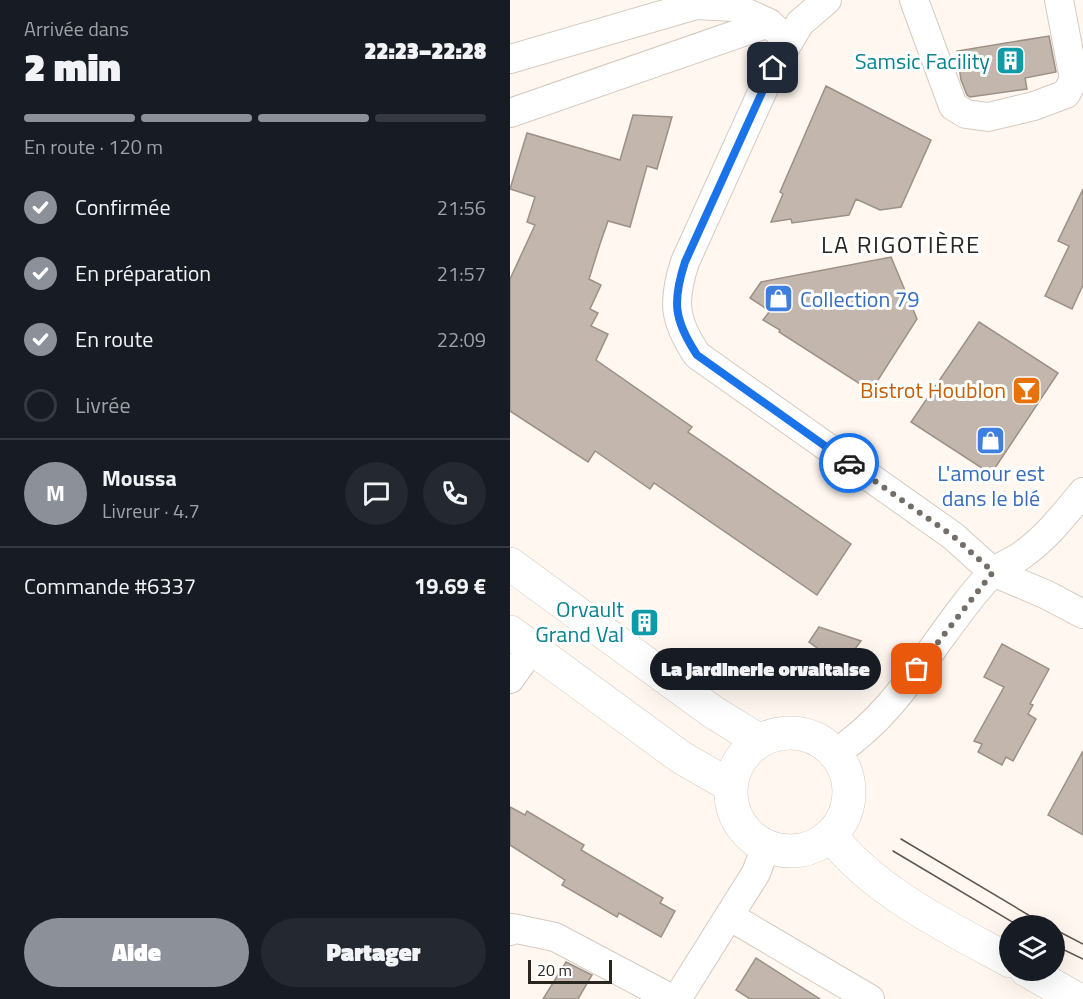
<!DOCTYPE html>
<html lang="fr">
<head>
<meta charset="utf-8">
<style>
	:root { --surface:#171b24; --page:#242831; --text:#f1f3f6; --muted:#9ea1a6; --line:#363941; --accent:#8c9099 }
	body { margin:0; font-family:"Titillium Web",sans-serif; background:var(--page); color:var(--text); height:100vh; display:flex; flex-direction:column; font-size:22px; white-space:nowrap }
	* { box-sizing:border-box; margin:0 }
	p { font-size:20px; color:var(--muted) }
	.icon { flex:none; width:33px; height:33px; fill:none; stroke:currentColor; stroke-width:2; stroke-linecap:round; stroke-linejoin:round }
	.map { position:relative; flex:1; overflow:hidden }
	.panel { display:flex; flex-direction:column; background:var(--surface); width:510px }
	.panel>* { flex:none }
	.fabs { position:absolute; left:489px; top:915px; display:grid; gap:12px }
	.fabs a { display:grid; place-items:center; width:66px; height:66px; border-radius:50%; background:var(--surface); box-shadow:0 6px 24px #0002; font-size:30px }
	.scale { position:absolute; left:18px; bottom:15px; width:84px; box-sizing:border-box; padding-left:6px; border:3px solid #292521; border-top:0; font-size:16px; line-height:21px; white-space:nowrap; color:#292521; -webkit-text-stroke:4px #fff; paint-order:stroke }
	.pin { position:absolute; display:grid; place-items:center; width:51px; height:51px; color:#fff; margin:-26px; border-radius:12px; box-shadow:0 3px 9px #0006 }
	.courier { position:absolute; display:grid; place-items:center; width:60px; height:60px; margin:-30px; border:4px solid #1a73e8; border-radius:50%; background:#fff; color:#222; box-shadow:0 2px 8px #0007 }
	.bubble { position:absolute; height:42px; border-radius:21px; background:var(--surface); box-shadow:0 6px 24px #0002; font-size:20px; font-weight:800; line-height:42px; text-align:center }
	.headline em { font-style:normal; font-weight:800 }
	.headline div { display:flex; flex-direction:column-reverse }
	.headline { display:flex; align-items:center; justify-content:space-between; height:102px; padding:0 24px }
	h1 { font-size:39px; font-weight:800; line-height:45px }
	.bar { display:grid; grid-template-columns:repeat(4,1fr); gap:9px 6px; align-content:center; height:72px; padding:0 24px }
	.bar i { height:8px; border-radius:4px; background:var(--line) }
	.bar .selected { background:var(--accent) }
	.bar p { grid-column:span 4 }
	.line { display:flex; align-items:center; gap:15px; padding:0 24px; border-top:2px solid var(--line) }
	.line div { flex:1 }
	.round { display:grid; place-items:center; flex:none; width:63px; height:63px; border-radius:32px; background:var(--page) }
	ol { padding:0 24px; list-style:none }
	li { display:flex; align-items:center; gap:18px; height:66px }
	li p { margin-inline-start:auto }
	li .icon { padding:6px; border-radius:50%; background:var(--accent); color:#fff; stroke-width:4 }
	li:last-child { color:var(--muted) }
	li i { width:33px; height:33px; border:3px solid var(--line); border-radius:50% }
	.button { display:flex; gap:12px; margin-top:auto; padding:12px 24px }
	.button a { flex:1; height:69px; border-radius:36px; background:var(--accent); color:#fff; font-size:24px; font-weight:800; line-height:69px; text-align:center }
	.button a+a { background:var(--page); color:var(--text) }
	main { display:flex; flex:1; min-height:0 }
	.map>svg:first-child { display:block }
</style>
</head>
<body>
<main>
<section class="panel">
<div class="headline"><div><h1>2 min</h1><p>Arrivée dans</p></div><em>22:23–22:28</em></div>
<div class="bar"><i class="selected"></i><i class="selected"></i><i class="selected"></i><i></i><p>En route · 120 m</p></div>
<ol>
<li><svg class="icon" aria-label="check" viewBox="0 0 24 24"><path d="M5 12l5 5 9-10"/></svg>Confirmée<p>21:56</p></li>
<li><svg class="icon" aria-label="check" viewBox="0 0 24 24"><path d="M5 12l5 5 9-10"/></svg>En préparation<p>21:57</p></li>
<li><svg class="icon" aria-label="check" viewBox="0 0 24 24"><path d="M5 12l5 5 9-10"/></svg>En route<p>22:09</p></li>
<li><i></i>Livrée</li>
</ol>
<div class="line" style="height:108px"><b class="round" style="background:var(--accent);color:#fff">M</b><div><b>Moussa</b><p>Livreur · 4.7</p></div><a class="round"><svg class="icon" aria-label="chat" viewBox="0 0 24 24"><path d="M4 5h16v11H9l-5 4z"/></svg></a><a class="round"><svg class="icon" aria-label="phone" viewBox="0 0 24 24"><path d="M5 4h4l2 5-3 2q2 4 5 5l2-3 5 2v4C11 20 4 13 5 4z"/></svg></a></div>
<div class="line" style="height:78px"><div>Commande #6337</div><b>19.69 €</b></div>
<div class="button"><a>Aide</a><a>Partager</a></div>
</section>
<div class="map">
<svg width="573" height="999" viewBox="0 0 573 999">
	<rect width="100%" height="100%" fill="#fff7f0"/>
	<!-- building -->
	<path fill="#c3b6ac" stroke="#9c9186" stroke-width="1.5" d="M539,36L546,72L515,78L517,89L460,97L457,95L451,80L447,51Z
		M316,86L421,140L391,207L370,210L346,199L339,215L282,223L281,219L261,222L273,194L270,192Z
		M123,115L162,117L147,169L137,166L120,227L98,221L90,244L79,279L91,285L80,309L88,313L81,326L98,334L86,360L182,427L178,432L341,544L307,595L144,483L140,489L85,451L78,462L0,411V279L25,225L17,222L25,197L0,189L17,133L110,160Z
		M573,189V285L562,309L535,296L559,246L548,241Z
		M381,257L407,319L361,391L269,332L270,330L253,320L260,311L240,298L251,282Z
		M469,322L548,373L481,474L401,422Z
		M309,627L351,641L332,666L299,642Z
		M492,644L539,669L520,704L523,705L518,714L526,719L503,761L496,757L492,765L468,752L472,744L464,741L494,687L474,677Z
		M573,751V835L538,815Z
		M0,807L15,815L17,811L74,845L71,850L153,898L150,903L165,911L151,937L109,913L107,917L52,885L55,880L0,845Z
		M246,958L310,999H240L226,990Z
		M56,962L82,975L68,999H33Z"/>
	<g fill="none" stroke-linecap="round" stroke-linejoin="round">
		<defs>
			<path id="minor" d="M317,0L290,23L263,68L175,262C162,302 164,320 187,355L443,536L483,572L537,595L573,614
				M404,0L443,106L456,114L478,117L524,106L556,94L564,79L549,0
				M0,59L186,5L224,7L259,23L279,42
				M0,113L259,23
				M0,679L22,648
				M325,753C393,710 427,631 481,574C489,566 503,562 512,555C536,538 555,514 573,492
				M219,916L360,999
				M0,931L2,928L45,937L162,999
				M167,999L246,873L256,846"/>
			<path id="major" d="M0,564L203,712L250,741
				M0,632L172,758L221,786
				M221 792a59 59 0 1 1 118 0a59 59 0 1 1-118 0Z
				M320,835C366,893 436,926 500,961
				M516,970L567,999"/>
		</defs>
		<!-- minor casing -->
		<use href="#minor" stroke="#d6cabf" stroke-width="30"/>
		<!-- major casing -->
		<use href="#major" stroke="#d6cabf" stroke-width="34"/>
		<!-- minor -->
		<use href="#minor" stroke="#fff" stroke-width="28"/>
		<!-- major -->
		<use href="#major" stroke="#fff" stroke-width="33"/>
		<!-- tram -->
		<path stroke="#5c5752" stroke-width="1.5" d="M391,839L537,926
			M383,851L509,926
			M544,929L573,944
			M544,945L573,959"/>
	</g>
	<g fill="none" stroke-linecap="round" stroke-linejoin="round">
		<!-- done -->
		<path stroke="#746e69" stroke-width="6" stroke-dasharray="0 10.8" d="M339,463L443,536L483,572L407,669"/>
		<!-- route -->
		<path stroke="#1a73e8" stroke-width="8" d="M263,68L175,262C162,302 164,320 187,355L339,463"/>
	</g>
	<!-- icons -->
	<defs>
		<symbol id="building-square" viewBox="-11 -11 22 22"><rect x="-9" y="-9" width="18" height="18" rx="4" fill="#0f9aa8" stroke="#fff"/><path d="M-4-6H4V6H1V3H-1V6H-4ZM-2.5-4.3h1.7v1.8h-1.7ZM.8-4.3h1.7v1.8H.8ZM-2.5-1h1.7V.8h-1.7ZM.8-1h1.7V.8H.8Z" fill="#fff"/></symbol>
		<symbol id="shop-square" viewBox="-11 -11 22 22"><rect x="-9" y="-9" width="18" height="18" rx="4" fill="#3f7fe0" stroke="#fff"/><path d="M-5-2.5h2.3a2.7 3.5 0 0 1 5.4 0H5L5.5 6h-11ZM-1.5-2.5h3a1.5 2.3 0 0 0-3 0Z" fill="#fff"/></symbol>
		<symbol id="bar-square" viewBox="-11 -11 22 22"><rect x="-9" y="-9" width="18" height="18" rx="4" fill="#e8710a" stroke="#fff"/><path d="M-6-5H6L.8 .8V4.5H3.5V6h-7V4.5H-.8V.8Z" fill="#fff"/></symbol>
	</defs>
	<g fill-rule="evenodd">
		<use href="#building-square" x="484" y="44" width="33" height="33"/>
		<use href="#shop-square" x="252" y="282" width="33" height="33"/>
		<use href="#bar-square" x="500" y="374" width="33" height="33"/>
		<use href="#shop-square" x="464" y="424" width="33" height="33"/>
		<use href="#building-square" x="118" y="606" width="33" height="33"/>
	</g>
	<g text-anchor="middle" stroke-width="6" stroke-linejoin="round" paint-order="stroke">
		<!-- culture labels -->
		<g font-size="22" fill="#0d838f" stroke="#fff" text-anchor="end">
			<text x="480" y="69">Samsic Facility</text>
			<text x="114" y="617">Orvault<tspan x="114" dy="25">Grand Val</tspan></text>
		</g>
		<!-- shop labels -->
		<g font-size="22" fill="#366cbe" stroke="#fff" text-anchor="start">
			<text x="290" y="307">Collection 79</text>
			<text x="481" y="481" text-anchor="middle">L'amour est<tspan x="481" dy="25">dans le blé</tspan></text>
		</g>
		<!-- food labels -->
		<g font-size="22" fill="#c56008" stroke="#fff" text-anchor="end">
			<text x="496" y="398">Bistrot Houblon</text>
		</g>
		<!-- neighbourhood labels -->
		<g font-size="24" letter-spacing="1.5" fill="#292521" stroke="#fff">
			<text x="391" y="253">LA RIGOTIÈRE</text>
		</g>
	</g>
</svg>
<div class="fabs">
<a><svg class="icon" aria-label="layers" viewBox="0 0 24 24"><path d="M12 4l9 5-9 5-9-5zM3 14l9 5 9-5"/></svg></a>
</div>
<div class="scale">20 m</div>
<div class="pin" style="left:407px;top:669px;background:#ea580c"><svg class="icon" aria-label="bag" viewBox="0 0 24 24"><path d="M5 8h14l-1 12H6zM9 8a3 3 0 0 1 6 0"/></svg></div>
<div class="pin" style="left:263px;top:68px;background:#1f2937"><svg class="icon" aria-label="home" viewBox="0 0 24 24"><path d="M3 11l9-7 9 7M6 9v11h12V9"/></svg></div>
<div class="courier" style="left:339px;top:463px"><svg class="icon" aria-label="car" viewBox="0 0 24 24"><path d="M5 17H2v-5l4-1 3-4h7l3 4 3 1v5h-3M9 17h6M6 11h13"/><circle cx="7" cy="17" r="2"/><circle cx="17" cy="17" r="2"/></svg></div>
<div class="bubble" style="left:140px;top:648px;width:231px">La jardinerie orvaltaise</div>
</div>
</main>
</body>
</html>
